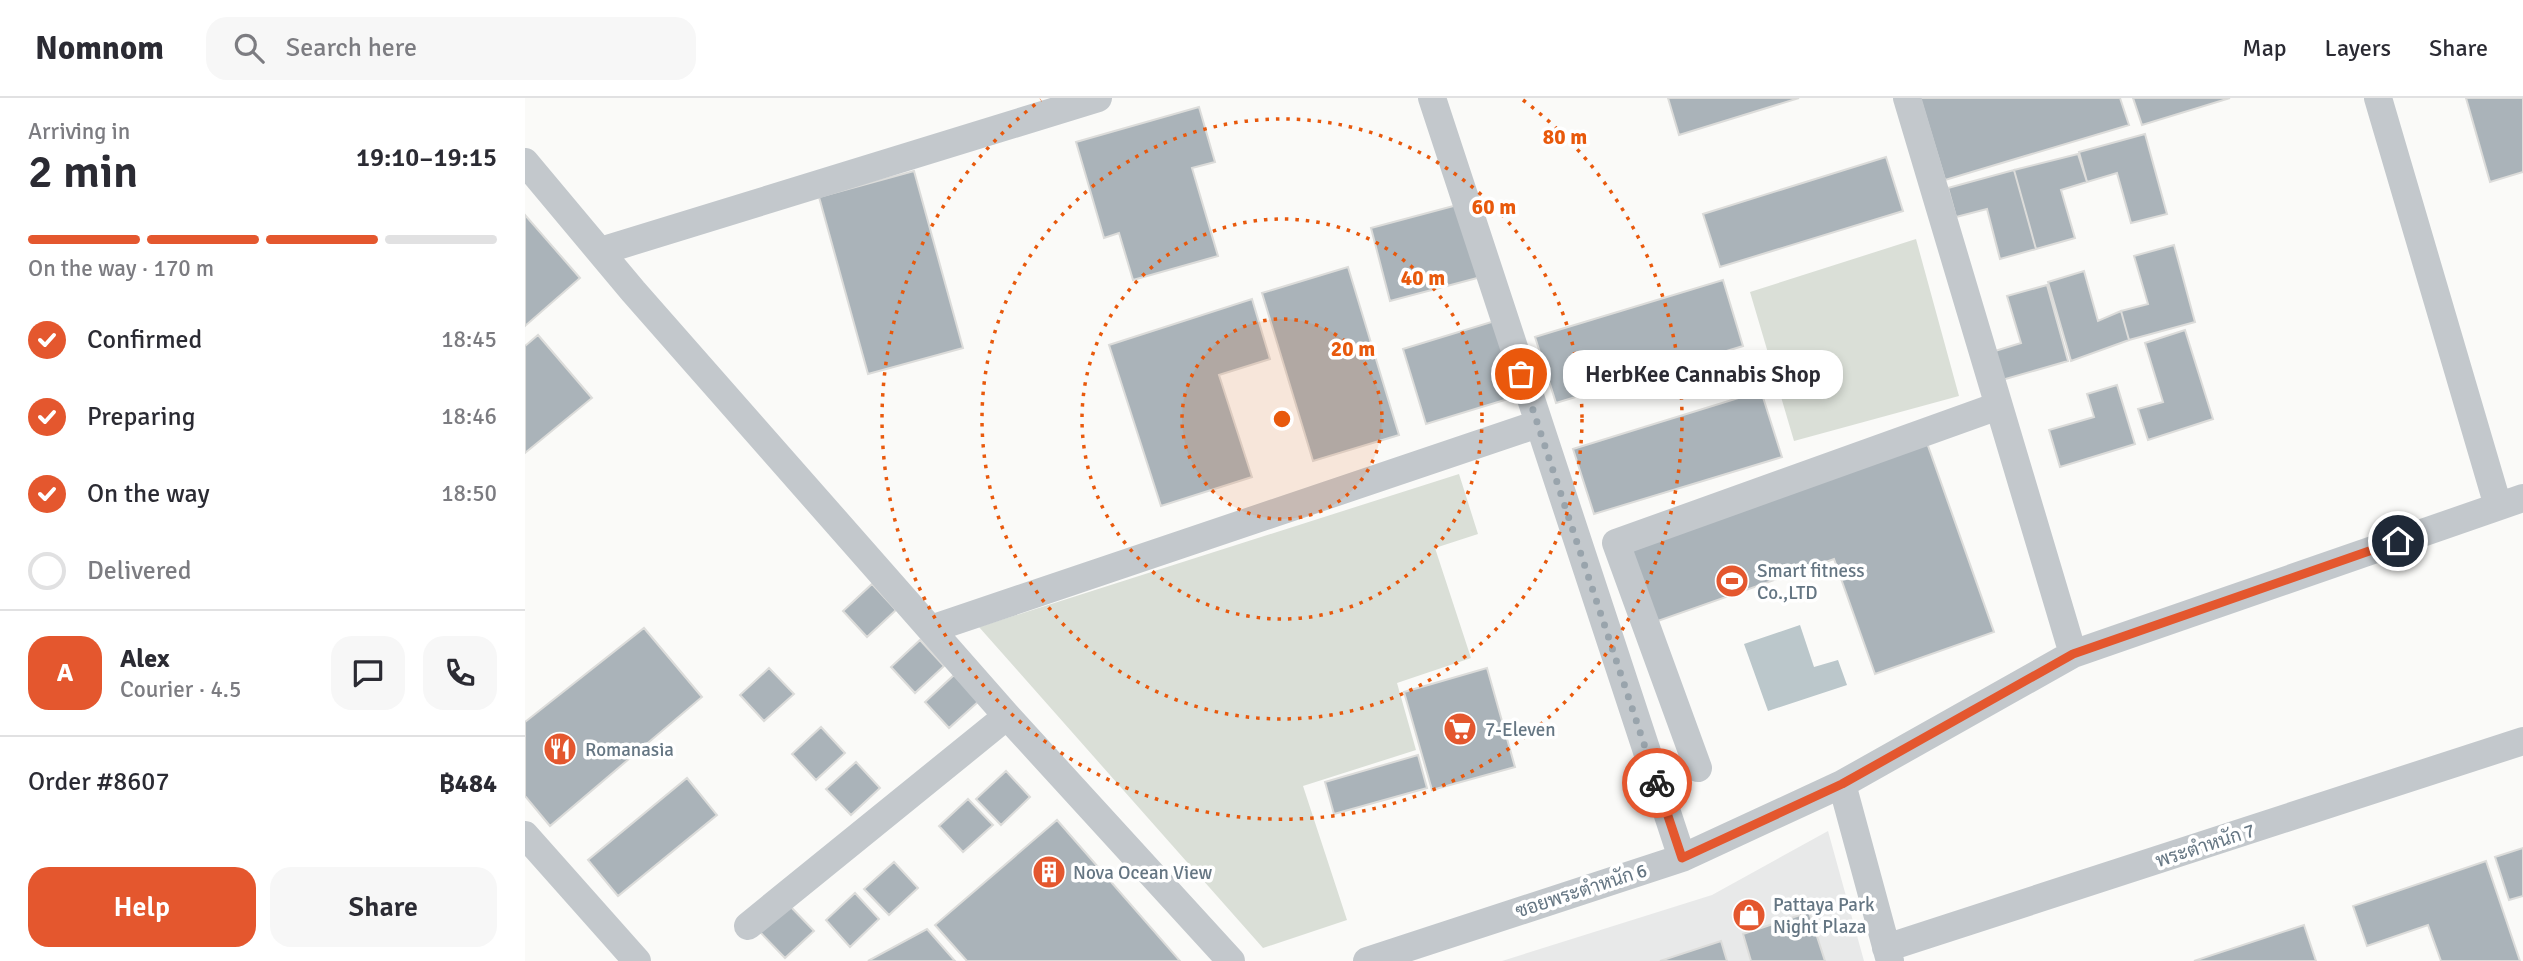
<!DOCTYPE html>
<html lang="en">
<head>
<meta charset="utf-8">
<style>
	:root { --surface:#fff; --page:#f7f7f7; --text:#2b2b33; --muted:#7c7c81; --line:#e1e1e2; --accent:#e4572e }
	body { margin:0; font-family:Signika,Sarabun,sans-serif; background:var(--page); color:var(--text); height:100vh; display:flex; flex-direction:column; font-size:26px; white-space:nowrap }
	* { box-sizing:border-box; margin:0 }
	p { font-size:23px; color:var(--muted) }
	.icon { flex:none; width:38px; height:38px; fill:none; stroke:currentColor; stroke-width:2; stroke-linecap:round; stroke-linejoin:round }
	.map { position:relative; flex:1; overflow:hidden }
	.drawer { display:flex; flex-direction:column; background:var(--surface); width:525px }
	.drawer>* { flex:none }
	.pin { position:absolute; display:grid; place-items:center; width:60px; height:60px; color:#fff; margin:-30px; border:4px solid #fff; border-radius:50%; box-shadow:0 2px 7px #0007 }
	.courier { position:absolute; display:grid; place-items:center; width:70px; height:70px; margin:-35px; border:5px solid #e4572e; border-radius:50%; background:#fff; color:#222; box-shadow:0 2px 9px #0007 }
	.bubble { position:absolute; height:49px; border-radius:21px; background:var(--surface); box-shadow:0 4px 10px #0003; font-size:23px; font-weight:600; line-height:49px; text-align:center }
	.head em { font-style:normal; font-weight:600 }
	.head div { display:flex; flex-direction:column-reverse }
	.head { display:flex; align-items:center; justify-content:space-between; height:119px; padding:0 28px }
	h1 { font-size:46px; font-weight:600; line-height:52px }
	.bar { display:grid; grid-template-columns:repeat(4,1fr); gap:10px 7px; align-content:center; height:84px; padding:0 28px }
	.bar i { height:9px; border-radius:5px; background:var(--line) }
	.bar .active { background:var(--accent) }
	.bar p { grid-column:span 4 }
	.line { display:flex; align-items:center; gap:18px; padding:0 28px; border-top:2px solid var(--line) }
	.line div { flex:1 }
	.round { display:grid; place-items:center; flex:none; width:74px; height:74px; border-radius:21px; background:var(--page) }
	ol { padding:0 28px; list-style:none }
	li { display:flex; align-items:center; gap:21px; height:77px }
	li p { margin-inline-start:auto }
	li .icon { padding:7px; border-radius:50%; background:var(--accent); color:#fff; stroke-width:4 }
	li:last-child { color:var(--muted) }
	li i { width:38px; height:38px; border:4px solid var(--line); border-radius:50% }
	.primary-button { display:flex; gap:14px; margin-top:auto; padding:14px 28px }
	.primary-button a { flex:1; height:80px; border-radius:21px; background:var(--accent); color:#fff; font-size:28px; font-weight:600; line-height:80px; text-align:center }
	.primary-button a+a { background:var(--page); color:var(--text) }
	header { display:flex; align-items:center; gap:42px; box-sizing:border-box; height:98px; padding:0 35px; background:var(--surface); border-bottom:2px solid var(--line) }
	header strong { font-size:33px }
	nav { display:flex; gap:38px; margin-inline-start:auto; font-size:24px }
	.search { width:490px; height:63px; background:var(--page); display:flex; align-items:center; gap:18px; box-sizing:border-box; padding:0 24px; border-radius:21px; color:var(--muted); font-size:26px }
	main { display:flex; flex:1; min-height:0 }
	.map>svg:first-child { display:block }
</style>
</head>
<body>
<header>
<strong>Nomnom</strong>
<div class="search"><svg class="icon" aria-label="search" viewBox="0 0 24 24"><circle cx="10" cy="10" r="6"/><path d="M15 15l6 6"/></svg>Search here</div>
<nav><a>Map</a><a>Layers</a><a>Share</a></nav>
</header>
<main>
<section class="drawer">
<div class="head"><div><h1>2 min</h1><p>Arriving in</p></div><em>19:10–19:15</em></div>
<div class="bar"><i class="active"></i><i class="active"></i><i class="active"></i><i></i><p>On the way · 170 m</p></div>
<ol>
<li><svg class="icon" aria-label="check" viewBox="0 0 24 24"><path d="M5 12l5 5 9-10"/></svg>Confirmed<p>18:45</p></li>
<li><svg class="icon" aria-label="check" viewBox="0 0 24 24"><path d="M5 12l5 5 9-10"/></svg>Preparing<p>18:46</p></li>
<li><svg class="icon" aria-label="check" viewBox="0 0 24 24"><path d="M5 12l5 5 9-10"/></svg>On the way<p>18:50</p></li>
<li><i></i>Delivered</li>
</ol>
<div class="line" style="height:126px"><b class="round" style="background:var(--accent);color:#fff">A</b><div><b>Alex</b><p>Courier · 4.5</p></div><a class="round"><svg class="icon" aria-label="chat" viewBox="0 0 24 24"><path d="M4 5h16v11H9l-5 4z"/></svg></a><a class="round"><svg class="icon" aria-label="phone" viewBox="0 0 24 24"><path d="M5 4h4l2 5-3 2q2 4 5 5l2-3 5 2v4C11 20 4 13 5 4z"/></svg></a></div>
<div class="line" style="height:91px"><div>Order #8607</div><b>฿484</b></div>
<div class="primary-button"><a>Help</a><a>Share</a></div>
</section>
<div class="map">
<svg width="1998" height="863" viewBox="0 0 1998 863">
	<rect width="100%" height="100%" fill="#fafaf8"/>
	<!-- built -->
	<path fill="#e8e9e9" d="M1303,733L1339,863H977L1187,797Z"/>
	<!-- green -->
	<path fill="#dadfd7" d="M1391,141L1434,298L1269,343L1225,194Z
		M934,376L953,436L910,450L946,560L872,585L891,652L778,688L822,822L738,850L454,529Z"/>
	<!-- water -->
	<path fill="#bbc7cb" d="M1275,527L1289,569L1313,562L1322,587L1243,613L1219,546Z"/>
	<!-- building -->
	<path fill="#aab3b9" stroke="#dcdcda" stroke-width="2" d="M1143,0H1274L1154,37Z
		M1395,0H1595L1604,27L1420,82Z
		M1608,0H1705L1617,27Z
		M1941,0H1998V74L1965,84Z
		M674,9L690,64L667,70L693,158L608,182L594,135L579,140L551,44Z
		M1620,36L1642,116L1606,125L1592,75L1562,84L1554,54Z
		M1553,56L1562,84L1536,92L1550,140L1511,151L1489,72Z
		M1361,59L1378,113L1195,169L1178,116Z
		M1489,72L1511,151L1475,161L1462,111L1431,119L1423,90Z
		M389,73L438,250L343,276L294,99Z
		M936,106L956,179L865,203L846,130Z
		M0,117L55,180L0,228Z
		M1649,147L1670,224L1604,242L1596,213L1623,206L1609,158Z
		M823,169L874,337L788,363L737,195Z
		M1559,173L1573,223L1596,213L1604,242L1546,263L1523,184Z
		M1198,182L1218,248L1031,305L1010,239Z
		M1522,187L1543,263L1477,282L1470,253L1496,245L1482,198Z
		M727,201L745,261L694,277L727,379L636,408L584,247Z
		M973,222L996,297L901,326L878,251Z
		M1660,232L1688,321L1623,342L1613,311L1638,304L1620,245Z
		M13,237L67,300L0,355V248Z
		M1592,287L1610,346L1535,369L1524,332L1569,319L1562,296Z
		M1236,293L1257,359L1069,416L1048,351Z
		M1402,345L1469,534L1350,576L1309,461L1130,524L1104,450Z
		M347,486L371,512L342,539L318,513Z
		M119,530L177,599L25,728L0,698V624Z
		M395,542L419,568L390,595L366,569Z
		M244,570L269,596L239,623L215,597Z
		M962,570L990,669L907,692L879,594Z
		M429,577L454,603L424,630L400,604Z
		M296,629L320,655L291,682L267,656Z
		M893,657L902,690L809,716L800,684Z
		M331,664L355,690L326,717L301,691Z
		M481,673L505,699L476,727L451,701Z
		M162,680L192,717L93,798L63,762Z
		M443,701L468,727L438,754L414,728Z
		M532,722L655,863H442L410,827Z
		M1998,750V798L1984,802L1970,759Z
		M1961,763L1995,863H1916L1903,827L1842,848L1828,808Z
		M369,764L393,790L364,817L339,791Z
		M330,795L354,821L325,849L301,822Z
		M264,807L289,833L260,860L235,834Z
		M1284,814L1300,863H1226L1218,836Z
		M1779,827L1791,863H1669Z
		M402,831L430,863H343Z
		M1196,843L1202,863H1135Z"/>
	<g fill="none" stroke-linecap="round" stroke-linejoin="round">
		<!-- street -->
		<path stroke="#c3c8cc" stroke-width="28" d="M907,0L1157,760
			M1382,0L1548,556
			M1853,0L1973,408
			M0,64L108,193L482,618L706,863
			M76,153L573,0
			M406,531L1013,326
			M1173,670L1091,445L1473,308
			M1317,686L1365,863
			M0,737L112,863
			M223,828L482,618
			M1361,850L1998,643
			M842,863L1157,760L1317,686L1548,556L1998,400"/>
	</g>
	<g fill="none" stroke-linecap="round" stroke-linejoin="round">
		<!-- done -->
		<path stroke="#99a4ac" stroke-width="7" stroke-dasharray="0 12.6" d="M996,276L1132,685"/>
		<!-- route -->
		<path stroke="#e4572e" stroke-width="9" d="M1132,685L1157,760L1317,686L1548,556L1873,443"/>
	</g>
	<!-- distance rings -->
	<circle cx="757" cy="321" r="100" fill="#e8590c" fill-opacity=".12"/>
	<g fill="none" stroke="#e8590c" stroke-width="3.5" stroke-dasharray="3.5 7">
		<circle cx="757" cy="321" r="100"/>
		<circle cx="757" cy="321" r="200"/>
		<circle cx="757" cy="321" r="300"/>
		<path d="M998 2A400 400 0 1 1 516 2"/>
	</g>
	<!-- icons -->
	<defs>
		<symbol id="stadium-disc" viewBox="-11 -11 22 22"><circle r="9.5" fill="#e4572e" stroke="#fff"/><path d="M0-5a6.5 5 0 1 0 0 10a6.5 5 0 1 0 0-10ZM-3.5-1.8h7v3.6h-7Z" fill="#fff"/></symbol>
		<symbol id="supermarket-disc" viewBox="-11 -11 22 22"><circle r="9.5" fill="#e4572e" stroke="#fff"/><path d="M-6-5.5h2.5l.6 2H6L4.5 2H-2.5L-4.4-4H-6ZM-1.5 3.2a1.3 1.3 0 1 0 .1 0ZM3 3.2a1.3 1.3 0 1 0 .1 0Z" fill="#fff"/></symbol>
		<symbol id="restaurant-disc" viewBox="-11 -11 22 22"><circle r="9.5" fill="#e4572e" stroke="#fff"/><path d="M-5-6h1v4h1v-4h1v4h1v-4h1v5L-1.5 .5V6h-2V.5L-5-1ZM5-6V6H3V1.5H1.5Q1.5-4 5-6Z" fill="#fff"/></symbol>
		<symbol id="building-disc" viewBox="-11 -11 22 22"><circle r="9.5" fill="#e4572e" stroke="#fff"/><path d="M-4-6H4V6H1V3H-1V6H-4ZM-2.5-4.3h1.7v1.8h-1.7ZM.8-4.3h1.7v1.8H.8ZM-2.5-1h1.7V.8h-1.7ZM.8-1h1.7V.8H.8Z" fill="#fff"/></symbol>
		<symbol id="shop-disc" viewBox="-11 -11 22 22"><circle r="9.5" fill="#e4572e" stroke="#fff"/><path d="M-5-2.5h2.3a2.7 3.5 0 0 1 5.4 0H5L5.5 6h-11ZM-1.5-2.5h3a1.5 2.3 0 0 0-3 0Z" fill="#fff"/></symbol>
	</defs>
	<g fill-rule="evenodd">
		<use href="#stadium-disc" x="1188" y="464" width="38" height="38"/>
		<use href="#supermarket-disc" x="916" y="612" width="38" height="38"/>
		<use href="#restaurant-disc" x="16" y="632" width="38" height="38"/>
		<use href="#building-disc" x="505" y="755" width="38" height="38"/>
		<use href="#shop-disc" x="1205" y="798" width="38" height="38"/>
	</g>
	<g text-anchor="middle" stroke-width="7" stroke-linejoin="round" paint-order="stroke">
		<!-- poi labels -->
		<g font-size="19" fill="#657683" stroke="#fff" text-anchor="start">
			<text x="1232" y="479">Smart fitness<tspan x="1232" dy="22">Co.,LTD</tspan></text>
			<text x="960" y="638">7-Eleven</text>
			<text x="60" y="658">Romanasia</text>
			<text x="548" y="781">Nova Ocean View</text>
			<text x="1248" y="813">Pattaya Park<tspan x="1248" dy="22">Night Plaza</tspan></text>
		</g>
		<!-- street labels -->
		<g font-size="19" fill="#657683" stroke="#fff">
			<text transform="translate(1680 747) rotate(-18)" y="7">พระตำหนัก 7</text>
			<text transform="translate(1056 792) rotate(-18)" y="7">ซอยพระตำหนัก 6</text>
		</g>
	</g>
	<circle cx="757" cy="321" r="10" fill="#e8590c" stroke="#fff" stroke-width="3.5"/>
	<g font-size="21" text-anchor="middle" font-weight="bold" fill="#e8590c" stroke="#fff" stroke-width="7" stroke-linejoin="round" paint-order="stroke">
		<text x="1040" y="46">80 m</text>
		<text x="969" y="116">60 m</text>
		<text x="898" y="187">40 m</text>
		<text x="828" y="258">20 m</text>
	</g>
</svg>
<div class="pin" style="left:996px;top:276px;background:#ea580c"><svg class="icon" aria-label="bag" viewBox="0 0 24 24"><path d="M5 8h14l-1 12H6zM9 8a3 3 0 0 1 6 0"/></svg></div>
<div class="pin" style="left:1873px;top:443px;background:#1f2937"><svg class="icon" aria-label="home" viewBox="0 0 24 24"><path d="M3 11l9-7 9 7M6 9v11h12V9"/></svg></div>
<div class="courier" style="left:1132px;top:685px"><svg class="icon" aria-label="bike" viewBox="0 0 24 24"><circle cx="6" cy="16" r="4"/><circle cx="18" cy="16" r="4"/><path d="M6 16l4-8h5l3 8M10 8l3 8H6M13 5h3"/></svg></div>
<div class="bubble" style="left:1038px;top:252px;width:280px">HerbKee Cannabis Shop</div>
</div>
</main>
</body>
</html>
